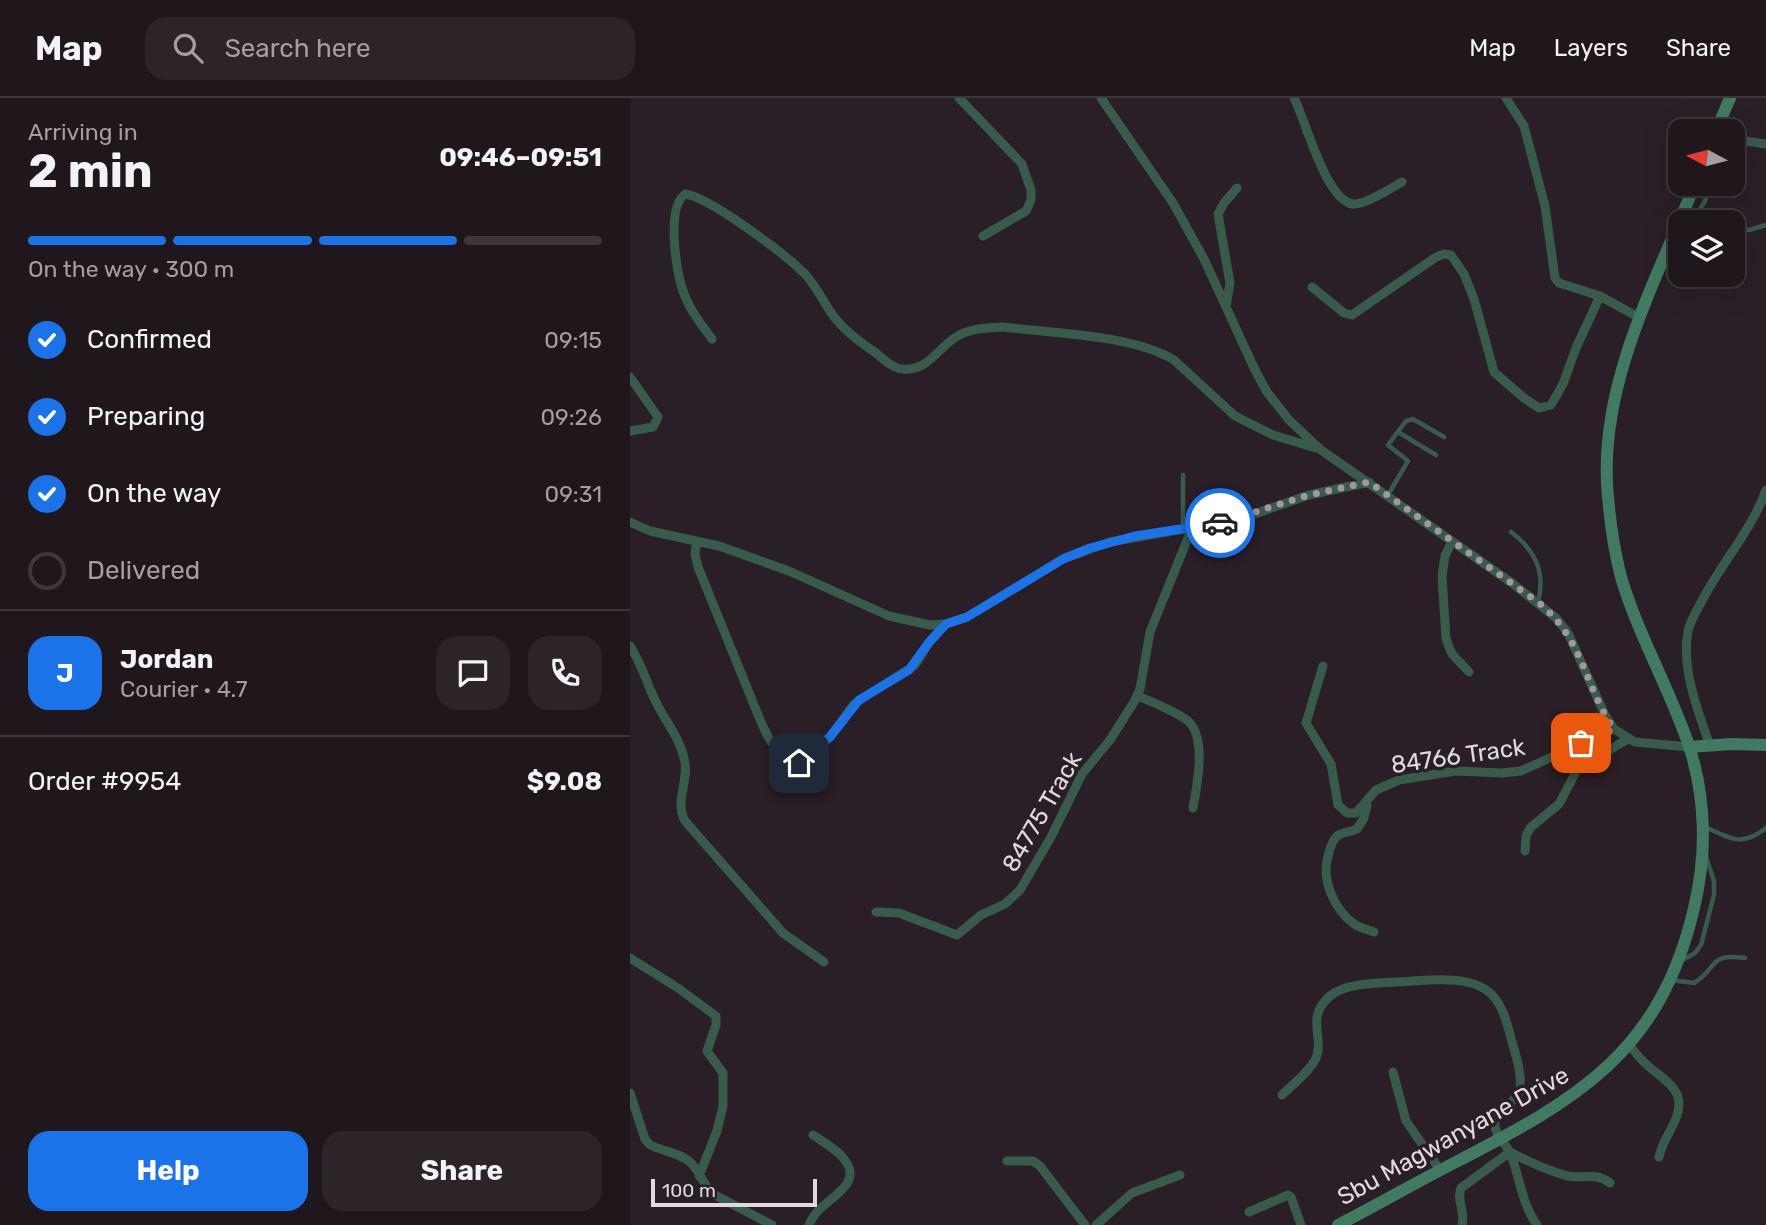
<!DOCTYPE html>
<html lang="en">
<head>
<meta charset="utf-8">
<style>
	:root { --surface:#20171c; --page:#2d2429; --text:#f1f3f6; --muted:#a29fa3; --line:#3d363b; --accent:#1a73e8 }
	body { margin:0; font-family:Rubik,sans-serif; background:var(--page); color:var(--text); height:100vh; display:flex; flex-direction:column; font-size:26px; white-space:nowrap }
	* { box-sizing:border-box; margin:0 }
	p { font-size:23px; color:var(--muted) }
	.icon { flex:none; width:38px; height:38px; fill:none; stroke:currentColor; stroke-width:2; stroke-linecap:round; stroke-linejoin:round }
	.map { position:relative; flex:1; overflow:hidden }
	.panel { display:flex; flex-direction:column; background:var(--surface); width:630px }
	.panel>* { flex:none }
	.needle { width:46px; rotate:277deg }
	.fabs { position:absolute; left:1038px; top:21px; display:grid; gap:14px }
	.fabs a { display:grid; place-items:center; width:77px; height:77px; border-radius:14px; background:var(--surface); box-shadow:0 7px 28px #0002,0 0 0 2px var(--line); font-size:35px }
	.scale { position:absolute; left:21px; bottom:18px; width:166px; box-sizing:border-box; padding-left:7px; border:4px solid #e1d9de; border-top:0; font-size:19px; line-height:24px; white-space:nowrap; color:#e1d9de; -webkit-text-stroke:5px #2a1f26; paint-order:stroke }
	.pin { position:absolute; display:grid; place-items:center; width:60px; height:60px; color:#fff; margin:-30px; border-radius:14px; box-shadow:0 4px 10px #0006 }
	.courier { position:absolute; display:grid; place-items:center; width:70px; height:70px; margin:-35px; border:5px solid #1a73e8; border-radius:50%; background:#fff; color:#222; box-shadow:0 2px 9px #0007 }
	.headline em { font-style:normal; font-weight:700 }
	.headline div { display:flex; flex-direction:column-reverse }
	.headline { display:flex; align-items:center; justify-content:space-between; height:119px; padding:0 28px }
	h1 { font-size:46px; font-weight:700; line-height:52px }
	.bar { display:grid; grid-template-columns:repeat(4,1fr); gap:10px 7px; align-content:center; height:84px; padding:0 28px }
	.bar i { height:9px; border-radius:5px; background:var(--line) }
	.bar .selected { background:var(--accent) }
	.bar p { grid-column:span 4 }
	.line { display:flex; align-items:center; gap:18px; padding:0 28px; border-top:2px solid var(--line) }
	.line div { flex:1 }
	.round { display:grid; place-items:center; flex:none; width:74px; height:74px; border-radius:21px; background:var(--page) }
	ol { padding:0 28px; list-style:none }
	li { display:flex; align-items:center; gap:21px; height:77px }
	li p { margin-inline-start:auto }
	li .icon { padding:7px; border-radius:50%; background:var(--accent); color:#fff; stroke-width:4 }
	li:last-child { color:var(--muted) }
	li i { width:38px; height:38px; border:4px solid var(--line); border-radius:50% }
	.action { display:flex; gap:14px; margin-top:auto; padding:14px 28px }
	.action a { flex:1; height:80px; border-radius:21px; background:var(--accent); color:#fff; font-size:28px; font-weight:700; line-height:80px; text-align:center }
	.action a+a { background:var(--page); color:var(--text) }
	header { display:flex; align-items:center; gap:42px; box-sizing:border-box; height:98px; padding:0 35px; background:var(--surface); border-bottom:2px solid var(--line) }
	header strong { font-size:33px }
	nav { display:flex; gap:38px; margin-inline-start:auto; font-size:24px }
	.search { width:490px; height:63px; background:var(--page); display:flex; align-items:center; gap:18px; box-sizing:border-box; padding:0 24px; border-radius:21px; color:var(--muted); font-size:26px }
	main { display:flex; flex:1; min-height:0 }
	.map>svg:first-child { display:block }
</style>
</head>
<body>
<header>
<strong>Map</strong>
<div class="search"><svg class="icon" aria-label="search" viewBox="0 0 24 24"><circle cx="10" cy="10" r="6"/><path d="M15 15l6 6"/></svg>Search here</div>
<nav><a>Map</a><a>Layers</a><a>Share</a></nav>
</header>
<main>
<section class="panel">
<div class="headline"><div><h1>2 min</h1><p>Arriving in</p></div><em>09:46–09:51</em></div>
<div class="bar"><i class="selected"></i><i class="selected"></i><i class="selected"></i><i></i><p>On the way · 300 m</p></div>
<ol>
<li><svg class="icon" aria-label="check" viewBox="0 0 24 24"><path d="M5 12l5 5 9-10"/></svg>Confirmed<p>09:15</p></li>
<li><svg class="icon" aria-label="check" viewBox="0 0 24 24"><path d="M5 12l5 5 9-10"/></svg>Preparing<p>09:26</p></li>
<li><svg class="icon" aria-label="check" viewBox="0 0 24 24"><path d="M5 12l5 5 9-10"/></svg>On the way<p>09:31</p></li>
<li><i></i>Delivered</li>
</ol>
<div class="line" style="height:126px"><b class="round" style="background:var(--accent);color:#fff">J</b><div><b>Jordan</b><p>Courier · 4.7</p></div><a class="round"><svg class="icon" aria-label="chat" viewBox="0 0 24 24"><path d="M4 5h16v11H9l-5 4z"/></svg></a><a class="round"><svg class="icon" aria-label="phone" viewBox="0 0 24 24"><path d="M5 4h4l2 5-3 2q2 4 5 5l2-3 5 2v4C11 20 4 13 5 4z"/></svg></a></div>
<div class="line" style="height:91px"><div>Order #9954</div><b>$9.08</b></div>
<div class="action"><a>Help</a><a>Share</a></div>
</section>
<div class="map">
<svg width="1136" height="1127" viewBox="0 0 1136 1127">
	<rect width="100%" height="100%" fill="#2a1f26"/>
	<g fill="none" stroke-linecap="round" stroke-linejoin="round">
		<!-- lane -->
		<path stroke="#385b4b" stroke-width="4.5" d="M1069,115L1085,124
			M1062,124L1075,103L1080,86
			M1102,131L1119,132L1136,127
			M768,334L806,357
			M758,397L778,363L758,347L776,323L783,321L814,339
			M553,430V377
			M881,434C905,452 916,474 908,504
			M1073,728C1100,740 1111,750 1136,730
			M1051,863L1065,855L1071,847L1084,797V783L1076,759
			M1041,882L1064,885C1089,870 1077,855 1115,860"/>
		<!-- street -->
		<path stroke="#385b4b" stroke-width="9" d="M329,0L392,66L401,92V102L396,113L353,138
			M471,0L543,105L574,161L625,272L637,294L659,322L691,352L882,485L926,520L938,535L975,617L984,631L1005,644L1059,649
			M664,0C676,23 696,103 723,106C735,107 761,90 772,84
			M876,0L894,28L915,108L925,180L929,185L970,198
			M1102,41L1136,46
			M682,189L714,215L722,217L806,159L814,156L821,157L834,176L844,201L864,274L894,300L909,310L921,307L933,286L946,250L970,198L1010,220
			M596,208L600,185L588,116L594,105L607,90
			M82,241C71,226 59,211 53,193C46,173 36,110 55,96C80,99 156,157 175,176C187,189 194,206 205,220C216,234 231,245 246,255C254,262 263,270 273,271C297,274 308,250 326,239C340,230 357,230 373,229C422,235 503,237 544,262L605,318L643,337L686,350
			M0,279L28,319L23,329L0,333
			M0,424L20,433L89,448L159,473L259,518L300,527L316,526L337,519L433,461L480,444L610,421L679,397L739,384
			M67,443L65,456L68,469L131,624C138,640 150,665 171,665L200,639L224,606L285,567L299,545L316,526
			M822,443L815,458L812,478L816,541L822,556L839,574
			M0,548C12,566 16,584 25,602C34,622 49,638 54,660C60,682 44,702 55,723L153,835L194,864
			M693,568L676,625L701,666L708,707L717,715H726L746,692L769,682L826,673L872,675L891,673L984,631
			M508,598C524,605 544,612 558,623C577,640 567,688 563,710
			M1080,648C1068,613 1051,571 1058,533C1061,521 1068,510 1074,499C1094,462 1122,431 1136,392
			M737,707L734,720L727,731C721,734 712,734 707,738C701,743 700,752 698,758C691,782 704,811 724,826C730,830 738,832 744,834
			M895,753L896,738L900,730L929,706L948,670L998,641
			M246,814L269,815L327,837L351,817L375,806L390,792L421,739L452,676L480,642L504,604L510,591L520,534L562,430
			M0,860L48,890L86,918V927L77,953L93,975V1008L87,1033L69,1078
			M999,947C1005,954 1010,961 1017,967C1031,980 1054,990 1048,1014C1044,1030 1033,1041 1029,1059
			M763,974L776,1023L810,1072
			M0,995L15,1041L19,1046C32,1054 49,1054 60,1064C70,1073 72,1086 83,1096L142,1127
			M652,997C662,987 678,975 685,962C696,941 674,920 700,898C717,883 761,885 783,883C807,881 847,878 864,899C874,911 878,929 882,944C886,957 892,976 890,991C887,1005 867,1011 865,1025C863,1036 878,1048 881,1057C890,1081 892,1106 907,1127
			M377,1063H403L410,1068L455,1127
			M619,1114L658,1097L661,1099L671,1127
			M179,1127C182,1120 186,1114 192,1109C206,1096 232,1083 214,1061C207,1051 193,1044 183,1037
			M466,1127L502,1095L550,1077
			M832,1127C836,1114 826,1103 831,1090L880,1054C899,1064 917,1073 938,1078C954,1081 966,1074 980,1085"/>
		<!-- secondary -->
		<path stroke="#407b61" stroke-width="12" d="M1086,33L1100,0
			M1059,649L1101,646L1136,647
			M708,1127C747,1107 785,1085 824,1065C948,1001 1030,955 1064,810C1077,757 1076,700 1059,648C1040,591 1008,537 991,479C983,448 979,417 977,385C972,280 1027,181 1065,86"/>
	</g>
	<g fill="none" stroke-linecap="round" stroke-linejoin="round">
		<!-- done -->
		<path stroke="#a1989e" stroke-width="7" stroke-dasharray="0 12.6" d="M590,425L679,397L739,384L908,504C955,543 953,586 984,631L951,645"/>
		<!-- route -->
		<path stroke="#1a73e8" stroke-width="9" d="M169,665L200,639L229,602L279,572L299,544L316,526L337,519L433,461L460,450L505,438L590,425"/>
	</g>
	<g text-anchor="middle" stroke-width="7" stroke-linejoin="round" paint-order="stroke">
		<!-- street labels -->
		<g font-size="24" fill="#e1d9de" stroke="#2a1f26">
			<text transform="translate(828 658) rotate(-8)" y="8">84766 Track</text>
			<text transform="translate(412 714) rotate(-60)" y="8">84775 Track</text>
			<text transform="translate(823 1038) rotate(-29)" y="8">Sbu Magwanyane Drive</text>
		</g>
	</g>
</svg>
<div class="fabs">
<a><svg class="needle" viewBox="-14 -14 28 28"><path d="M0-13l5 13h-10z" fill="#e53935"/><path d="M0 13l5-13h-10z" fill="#a29fa3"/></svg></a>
<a><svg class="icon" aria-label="layers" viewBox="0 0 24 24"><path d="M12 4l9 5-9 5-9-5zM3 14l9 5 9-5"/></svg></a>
</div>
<div class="scale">100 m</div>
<div class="pin" style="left:951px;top:645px;background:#ea580c"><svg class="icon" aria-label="bag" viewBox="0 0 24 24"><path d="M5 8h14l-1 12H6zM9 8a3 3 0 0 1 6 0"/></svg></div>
<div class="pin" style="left:169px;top:665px;background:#1f2937"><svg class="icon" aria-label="home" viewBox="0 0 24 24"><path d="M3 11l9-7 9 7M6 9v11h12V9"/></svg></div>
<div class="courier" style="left:590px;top:425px"><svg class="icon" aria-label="car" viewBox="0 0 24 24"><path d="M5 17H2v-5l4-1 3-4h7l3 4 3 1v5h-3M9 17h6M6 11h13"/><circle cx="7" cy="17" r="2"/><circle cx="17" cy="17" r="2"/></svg></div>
</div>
</main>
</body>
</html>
